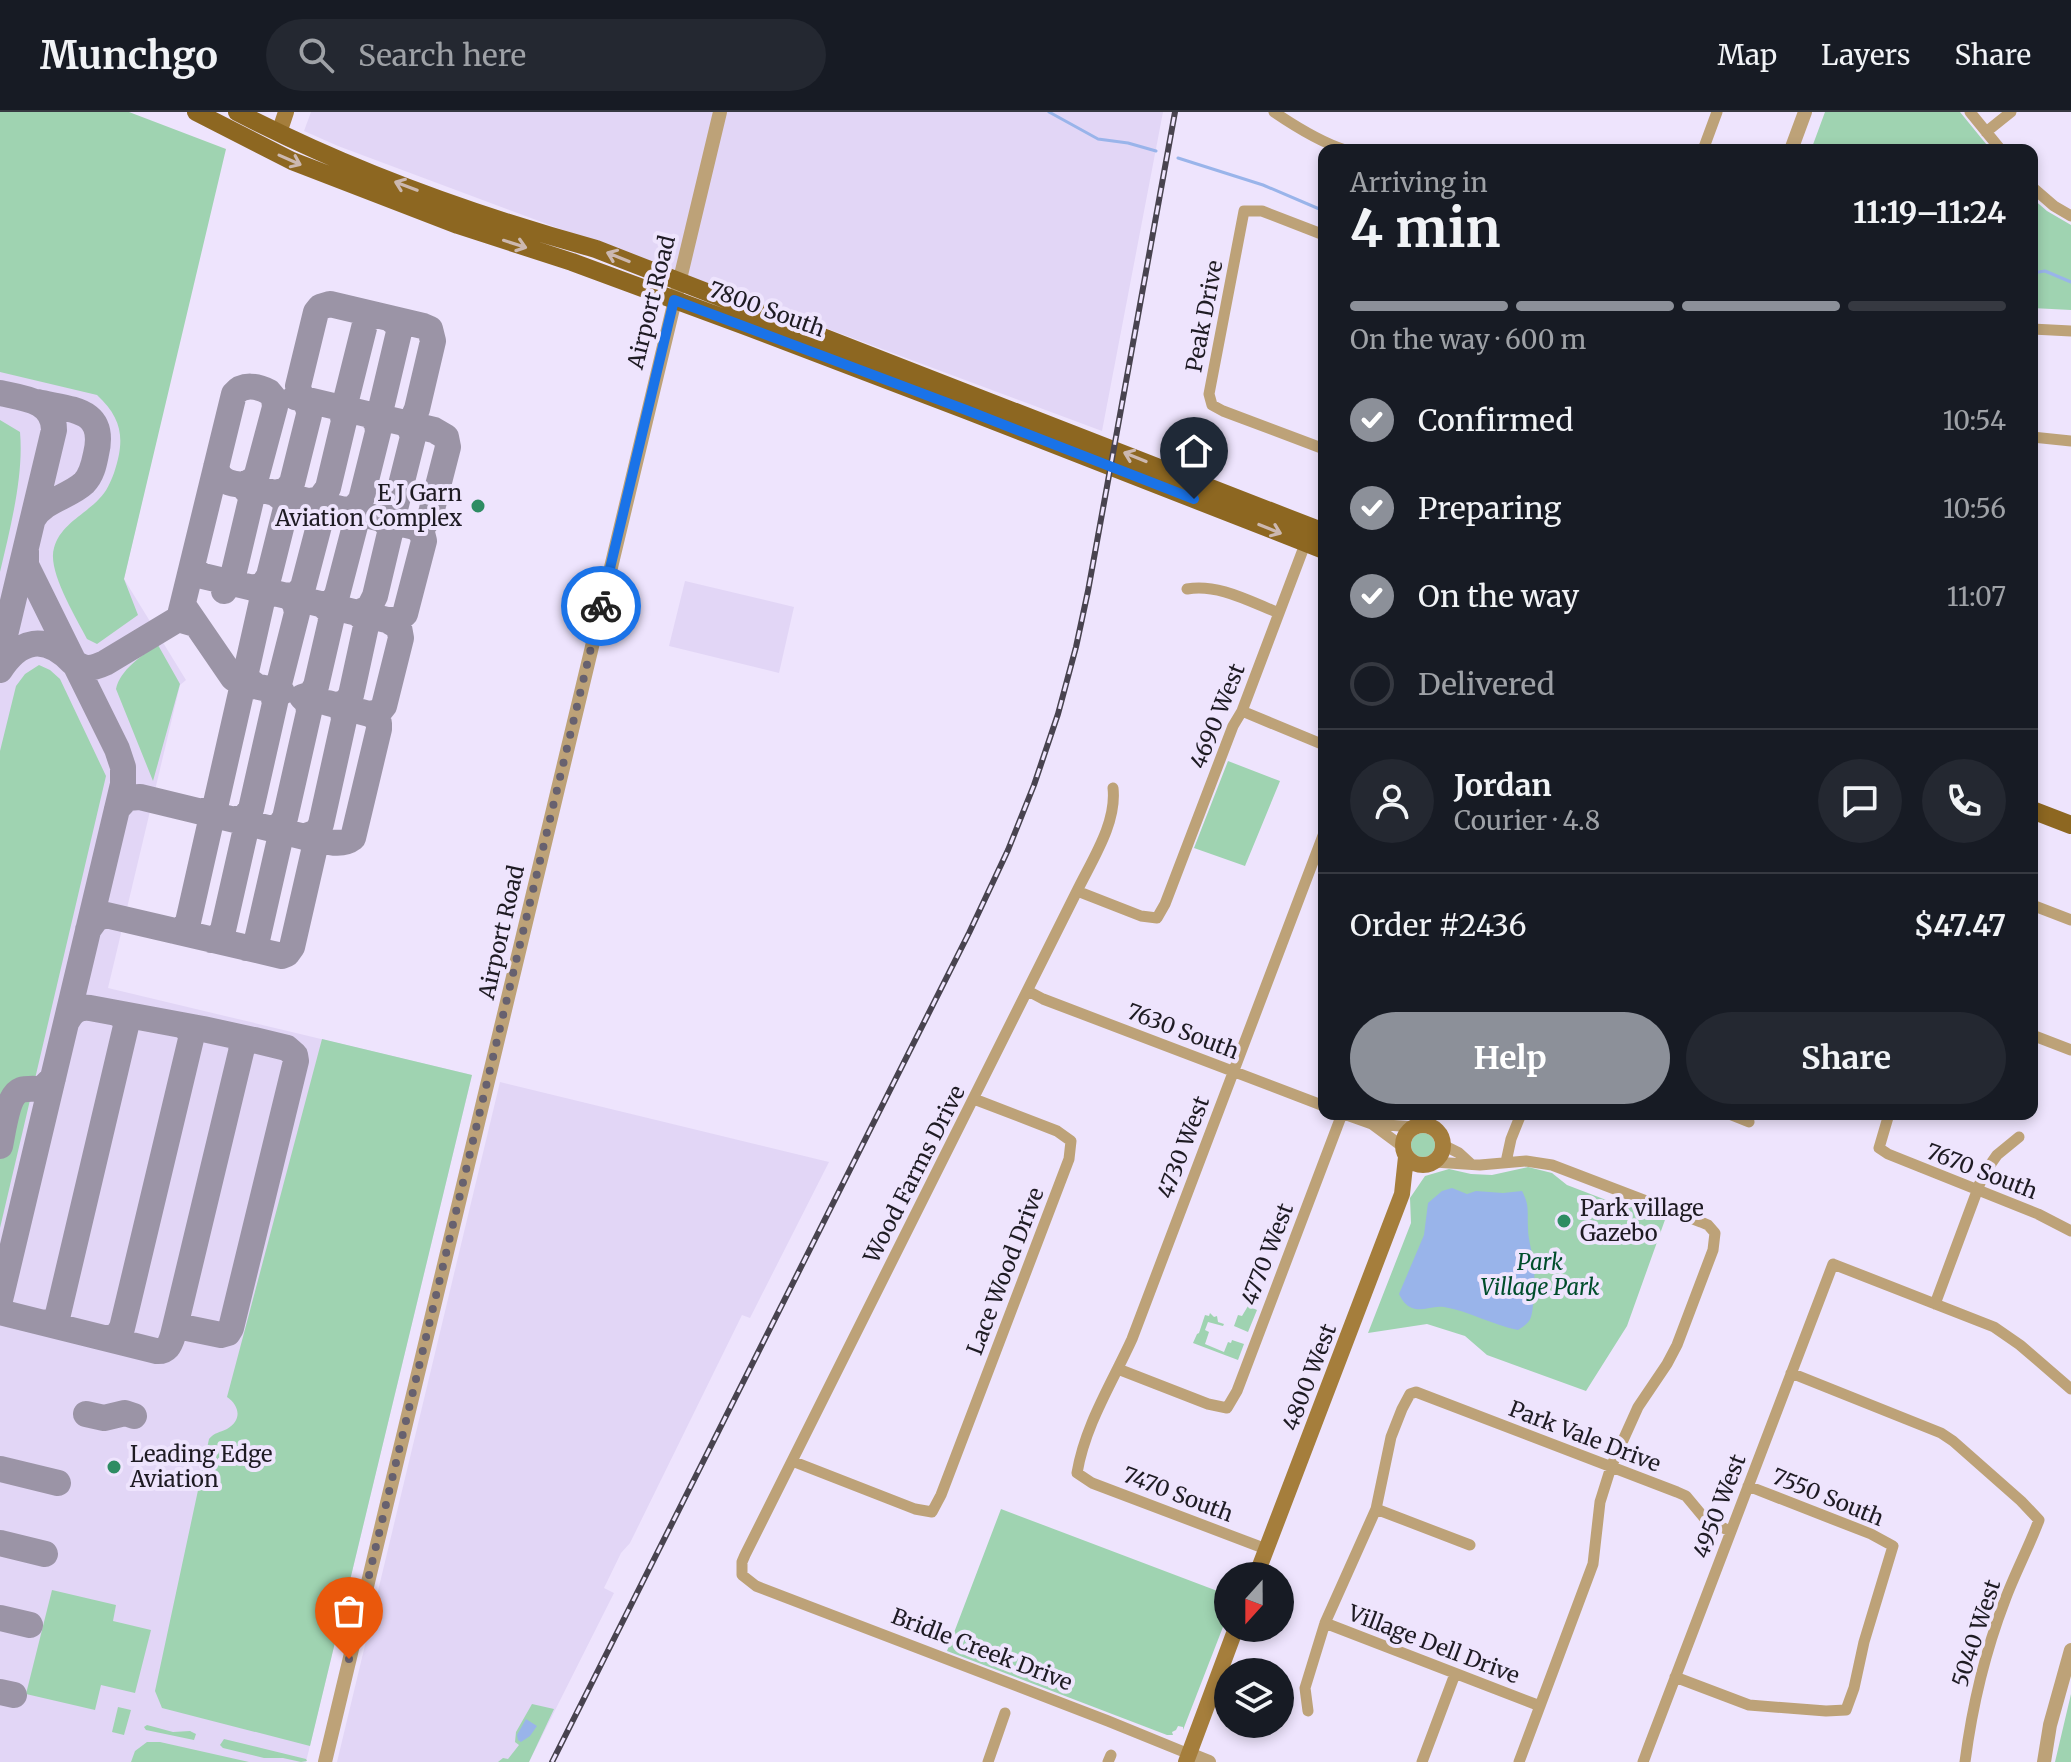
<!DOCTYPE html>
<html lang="en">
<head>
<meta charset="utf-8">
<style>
	:root { --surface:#171b24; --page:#242831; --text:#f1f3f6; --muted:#9ea1a6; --line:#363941; --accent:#8c9099 }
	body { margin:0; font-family:Merriweather,serif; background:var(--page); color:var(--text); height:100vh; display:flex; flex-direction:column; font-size:30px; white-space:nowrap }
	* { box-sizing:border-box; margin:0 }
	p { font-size:26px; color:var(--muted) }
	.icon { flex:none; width:44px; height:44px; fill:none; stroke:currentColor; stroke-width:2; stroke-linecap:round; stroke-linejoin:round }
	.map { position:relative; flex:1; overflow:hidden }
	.details { position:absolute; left:1318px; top:32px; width:720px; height:976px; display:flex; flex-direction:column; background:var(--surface); border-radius:16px; box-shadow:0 4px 12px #0003 }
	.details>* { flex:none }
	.needle { width:52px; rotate:201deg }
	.buttons { position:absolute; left:1214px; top:1450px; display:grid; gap:16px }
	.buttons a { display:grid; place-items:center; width:80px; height:80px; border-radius:50%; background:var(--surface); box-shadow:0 4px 12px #0003; font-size:40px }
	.pin { position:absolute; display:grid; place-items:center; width:68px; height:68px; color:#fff; margin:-82px -34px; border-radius:50% 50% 50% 0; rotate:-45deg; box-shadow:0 0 8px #0007 }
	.pin .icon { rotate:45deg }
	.courier { position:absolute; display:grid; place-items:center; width:80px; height:80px; margin:-40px; border:6px solid #1a73e8; border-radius:50%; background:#fff; color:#222; box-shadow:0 2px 10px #0007 }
	.overview em { font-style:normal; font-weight:700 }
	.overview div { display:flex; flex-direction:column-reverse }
	.overview { display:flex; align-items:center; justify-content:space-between; height:136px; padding:0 32px }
	h1 { font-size:52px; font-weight:700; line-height:60px }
	.bar { display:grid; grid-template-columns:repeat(4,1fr); gap:12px 8px; align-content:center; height:96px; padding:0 32px }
	.bar i { height:10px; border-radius:6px; background:var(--line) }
	.bar .current { background:var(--accent) }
	.bar p { grid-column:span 4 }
	.line { display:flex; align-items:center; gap:20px; padding:0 32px; border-top:2px solid var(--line) }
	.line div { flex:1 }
	.round { display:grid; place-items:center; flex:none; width:84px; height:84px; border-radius:42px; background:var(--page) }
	ol { padding:0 32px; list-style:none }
	li { display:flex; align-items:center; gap:24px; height:88px }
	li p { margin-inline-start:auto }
	li .icon { padding:8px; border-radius:50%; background:var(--accent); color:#fff; stroke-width:4 }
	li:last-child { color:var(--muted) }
	li i { width:44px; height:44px; border:4px solid var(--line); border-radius:50% }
	.primary-button { display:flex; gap:16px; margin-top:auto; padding:16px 32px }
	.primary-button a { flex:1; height:92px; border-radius:48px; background:var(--accent); color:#fff; font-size:32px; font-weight:700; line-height:92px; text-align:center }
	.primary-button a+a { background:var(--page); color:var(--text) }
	header { display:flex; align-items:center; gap:48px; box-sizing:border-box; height:112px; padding:0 40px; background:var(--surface); border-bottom:2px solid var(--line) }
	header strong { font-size:38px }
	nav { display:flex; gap:44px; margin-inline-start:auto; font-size:28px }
	.search { width:560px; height:72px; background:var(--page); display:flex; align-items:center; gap:20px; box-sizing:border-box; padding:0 28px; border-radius:44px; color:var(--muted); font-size:30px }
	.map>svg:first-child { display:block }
</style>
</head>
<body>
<header>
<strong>Munchgo</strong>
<div class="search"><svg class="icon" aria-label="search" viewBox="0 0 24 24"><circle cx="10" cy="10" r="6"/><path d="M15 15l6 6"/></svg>Search here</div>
<nav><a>Map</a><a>Layers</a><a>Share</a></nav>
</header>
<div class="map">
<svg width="2071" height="1650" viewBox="0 0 2071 1650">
	<rect width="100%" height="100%" fill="#eee4fd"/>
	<!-- built -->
	<path fill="#e2d6f6" d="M0,0H129L186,200L124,467L186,568L180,573L108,876L472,963L306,1650H0Z
		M311,0H1163L1102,319L338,34L304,19Z
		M685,469L794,495L779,561L669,534Z
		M500,970L829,1050L750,1206L742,1203L630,1431L621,1441L604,1476L614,1481L529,1650H337Z"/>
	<!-- green -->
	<path fill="#9fd3b1" d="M0,0H129L226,37L124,467L138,503L97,532L87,527C76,505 47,459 54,436C60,413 84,403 99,387C107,379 110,371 114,361C125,328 123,307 97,283L0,260Z
		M1825,0H1960L1991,38H1811Z
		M2032,86L2047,99L2071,113V198L2032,196Z
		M0,308L20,320C24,364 10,417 0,460Z
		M158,533L180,572L153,669L116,577C120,558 142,543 158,533Z
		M39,553L50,558L60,567L106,664L0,1116V639L16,574L25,562Z
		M1228,649L1280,669L1245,754L1194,736Z
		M322,927L472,963L310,1634L162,1596L155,1579L209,1327C215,1320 219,1321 227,1317C243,1308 239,1293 227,1285Z
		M1411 1033a12 12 0 1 1 24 0a12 12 0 1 1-24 0Z
		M1528,1055L1552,1061L1567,1073L1614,1091L1637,1094L1666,1105L1627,1214L1586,1279L1487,1243L1465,1224L1427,1212L1368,1221L1411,1111L1410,1086L1425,1064L1449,1057L1471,1062L1492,1063Z
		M1248,1194L1257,1198L1248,1220L1234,1214L1238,1203L1242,1204Z
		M1210,1201L1214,1205L1217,1204L1218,1210L1224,1212L1223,1214L1208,1210L1205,1218L1209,1220L1205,1232L1224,1240L1228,1230L1231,1231L1232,1228L1244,1232L1238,1248L1193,1231L1197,1222L1199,1221L1205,1203L1209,1204Z
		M1001,1397L1228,1483V1502L1183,1618V1615L1178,1614L1176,1618L1172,1620L1173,1623H1167L947,1539Z
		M52,1478L116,1493L113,1509L151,1518L135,1581L101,1573L95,1598L26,1582Z
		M2071,1582V1650H2055Z
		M532,1592L554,1597L529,1650H498L503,1646L508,1647L519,1633L515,1630L516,1620Z
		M118,1595L131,1598L124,1623L112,1620Z
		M147,1613L173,1620L190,1619L196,1622L194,1628L146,1618L144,1615Z
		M224,1627L306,1647L307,1649L301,1650L283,1646H264L223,1636L220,1633Z
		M147,1630H160L249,1650H131L135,1639Z"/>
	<!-- water -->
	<path fill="#99b4ea" d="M1452,1076L1467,1082L1476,1079L1503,1081L1522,1079C1530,1094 1527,1100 1528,1116C1528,1129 1533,1141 1534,1154C1535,1163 1534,1197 1531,1205C1529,1211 1524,1214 1518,1218C1492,1213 1469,1199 1444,1195C1433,1193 1422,1200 1412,1196C1405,1193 1402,1188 1399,1182L1424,1123L1428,1091L1442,1079Z
		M526,1607L537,1614L530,1624L521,1630L518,1628L517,1623Z"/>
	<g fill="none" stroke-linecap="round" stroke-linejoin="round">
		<!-- stream -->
		<path stroke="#99b4ea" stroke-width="3" d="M1049,0L1098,27L1128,31L1156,39
			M1178,46L1263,73L1324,99
			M2032,161L2045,159L2071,170"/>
		<!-- taxiway -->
		<path stroke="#9b94a6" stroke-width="26" d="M0,281C23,286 54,288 54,318L0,544
			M295,285L434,318L446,325L448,335L430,405L424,413L415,415
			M275,381L286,378L292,371L309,303C310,291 299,286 298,274L316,200L320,195L330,192L423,214L430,217L433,229L417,297L413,306L404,311L410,316L413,325L396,393L392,401L382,407L389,414L390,421L375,484L369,496L357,501L364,507L366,514L351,583L346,590L337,593L343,600L344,608L321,712L317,720L306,724
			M310,389L320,387L328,376L344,309L342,301L337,295L346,288L366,208L376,203
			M33,407C44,388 69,385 84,371C92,363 94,352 96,342C107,296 71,298 37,290
			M193,453L195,459L203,464L387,508H398L405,502L424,429L422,421L415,415L242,373
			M224,479L232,468L251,388L250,382L242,373
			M183,493L233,566L241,571L282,580
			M179,507L234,282C243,271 258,274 269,280L274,286L275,295L256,366L244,373C231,372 219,370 216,355
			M72,548C83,559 92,557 105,551L178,507L195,512
			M0,558C20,527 45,522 72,550
			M256,574L248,568L246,560L262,489L260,481L253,476L263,473L269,464L286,396L284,388L275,381
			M371,602L380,599L384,594L401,526L399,515L387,508
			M306,724C321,728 340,736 353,726L379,617V611L373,603L328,591
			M88,818L96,807L106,803L282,844L287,842L292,835L314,739L313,731L309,726L140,685L127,686L117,697
			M175,819L182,818L188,810L210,713L209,705L203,699L212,696L216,691L241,581L247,575L256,574
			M211,828L218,825L223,818L245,721L242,712L236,707L244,706L251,697L275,591L273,583L268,577L276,574L280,568L297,501L295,491L288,484L297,482L303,475L320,410L319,398L310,389
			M246,836L253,833L257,828L280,727L277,721L272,716L280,713L285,706L309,600L308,591L302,585L311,582L316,574L331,509L330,500L323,493L332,490L337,483L355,414L353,405L345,398L354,396L361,388L378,320L377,311L370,303L378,300L381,296L399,220L397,212L389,206
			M67,909C73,899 78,895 90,896L203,917L254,928L287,936L295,943L296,949L231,1216L228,1221L221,1223L182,1215L176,1218L173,1223
			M0,1034C3,1021 7,983 21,978C27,976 35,977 42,977L53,966
			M0,1188L123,672V655L117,637L26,453V439
			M0,1200L156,1239C167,1240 170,1233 173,1223L242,936L239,928L233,924
			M45,1211L54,1209L58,1202L126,914L125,906L116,901
			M106,1226L116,1225L122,1216L191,927L190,919L182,913
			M86,1302L104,1306L125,1301L134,1304
			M0,1357L58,1371
			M0,1431L45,1442
			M0,1506L30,1513
			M0,1580L14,1583"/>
		<!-- minor -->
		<path stroke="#bda278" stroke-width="11" d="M1274,0C1296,15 1320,30 1345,38
			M1970,0L2001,38
			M1986,20L2011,0
			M1703,38L1717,0
			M2032,75L2054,94L2071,104
			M1324,123L1262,99H1244L1209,282L1212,293L1223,299L1324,337
			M2032,217L2071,219
			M2032,325L2071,329
			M1187,477C1217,471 1251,490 1279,501
			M1242,599L1324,633
			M1113,676C1117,711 1092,748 1077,779L745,1443L742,1450V1463L756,1474L1108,1609L1189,1642
			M1077,779L1141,804L1157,806L1165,792L1233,614L1242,599L1307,427
			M2032,793L2071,808
			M1028,879L1043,887L1324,994
			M2032,923L2071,938
			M1344,1002L1372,1012L1403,1035
			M1729,1002L1749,1010
			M1889,1002L1879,1036L1888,1042L2038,1102L2071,1119
			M1373,1012L1414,1015
			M1443,1033L1459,1041L1471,1052
			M1434,1050L1480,1053L1526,1049L1552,1053L1701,1110L1708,1113L1715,1121L1713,1138L1677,1233L1667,1252L1638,1295L1611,1355L1600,1390L1593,1452L1519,1650
			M1506,1050L1511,1027L1521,1002
			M1935,1192L1983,1063L1997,1043L2019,1025
			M1118,1257L1208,1292L1227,1296L1237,1279L1342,1002
			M1791,1261L1941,1321L1953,1329L2021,1389L2039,1408C2029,1435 2015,1461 2005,1488C1985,1540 1972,1595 1965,1650
			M792,1349L915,1397L932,1400L941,1383L1069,1047L1071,1029L1057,1019L974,987
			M1376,1397L1470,1433
			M1266,1437L1092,1371L1077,1361C1085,1313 1112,1271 1132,1227L1324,721
			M1325,1511L1540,1594
			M1675,1565L1749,1593L1826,1599L1846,1598L1854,1576L1864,1530L1893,1434L1871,1422L1748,1374
			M1308,1599L1305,1576L1325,1511L1376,1397L1391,1325L1402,1297L1410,1282L1416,1280L1677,1380L1686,1384L1706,1408L1730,1419
			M988,1650L1005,1601
			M1108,1650L1111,1643
			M1422,1650L1455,1562
			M1643,1650L1833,1152L1994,1215L2020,1233L2071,1277"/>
		<!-- tertiary -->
		<path stroke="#bda278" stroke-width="14" d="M1791,38L1805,0
			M1189,1642L1209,1650
			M325,1650L720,0
			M2044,1650L2050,1613L2071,1538"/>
		<!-- secondary -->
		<path stroke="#a57e3c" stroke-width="16" d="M279,21L286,0
			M1403 1033a20 20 0 1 1 40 0a20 20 0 1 1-40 0Z
			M1256,1464L1402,1082L1406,1045
			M1186,1650L1236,1516"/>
		<!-- primary -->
		<path stroke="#8d6721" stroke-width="18" d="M196,0L292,49L458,113L572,150L748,215L966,298L1324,438
			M237,0C351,59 473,103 596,137L1324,420
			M2032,698L2071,713"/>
		<defs>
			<path id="rail" d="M552,1650L969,821L1008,738L1034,673L1058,602L1076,535L1088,479L1175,0"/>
		</defs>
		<!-- rail casing -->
		<use href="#rail" stroke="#48434f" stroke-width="6"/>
		<!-- rail -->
		<use href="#rail" stroke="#eee4fd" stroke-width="3" stroke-dasharray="9" stroke-linecap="butt"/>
	</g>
	<!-- one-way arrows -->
	<defs><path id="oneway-shaft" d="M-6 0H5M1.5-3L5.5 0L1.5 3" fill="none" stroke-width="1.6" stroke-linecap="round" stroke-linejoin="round" transform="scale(2)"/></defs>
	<g stroke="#ccb8b0">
		<use href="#oneway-shaft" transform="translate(290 48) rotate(24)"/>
		<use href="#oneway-shaft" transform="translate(406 74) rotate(-159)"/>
		<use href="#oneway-shaft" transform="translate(515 132) rotate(18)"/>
		<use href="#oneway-shaft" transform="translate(618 145) rotate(-158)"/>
		<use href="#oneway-shaft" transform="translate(1135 345) rotate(-158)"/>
		<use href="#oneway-shaft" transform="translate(1270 417) rotate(22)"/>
	</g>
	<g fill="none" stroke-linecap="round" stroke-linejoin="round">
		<!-- done -->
		<path stroke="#67616f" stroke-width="8" stroke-dasharray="0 14.4" d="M349,1547L601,494"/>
		<!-- route -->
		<path stroke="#1a73e8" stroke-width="10" d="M601,494L674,188L966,298L1194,387"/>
	</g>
	<!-- markers -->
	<g fill="#2e8c63" stroke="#eee4fd" stroke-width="3">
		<circle cx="478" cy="394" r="8"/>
		<circle cx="1564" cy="1109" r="8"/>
		<circle cx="114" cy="1355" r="8"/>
	</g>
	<g text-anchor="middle" stroke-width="8" stroke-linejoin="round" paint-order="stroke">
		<!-- street labels -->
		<g font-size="22" fill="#1e1b23" stroke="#eee4fd">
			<text transform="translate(651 190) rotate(-76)" y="8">Airport Road</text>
			<text transform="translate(767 197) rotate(20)" y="8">7800 South</text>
			<text transform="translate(1204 204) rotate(-79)" y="8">Peak Drive</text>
			<text transform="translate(1217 604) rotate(-68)" y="8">4690 West</text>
			<text transform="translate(501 820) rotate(-77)" y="8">Airport Road</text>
			<text transform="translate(1183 919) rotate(21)" y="8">7630 South</text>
			<text transform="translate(1183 1035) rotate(-69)" y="8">4730 West</text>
			<text transform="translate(1982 1059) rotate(21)" y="8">7670 South</text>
			<text transform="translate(914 1062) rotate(-63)" y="8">Wood Farms Drive</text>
			<text transform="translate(1267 1142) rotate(-69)" y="8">4770 West</text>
			<text transform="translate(1005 1159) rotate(-69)" y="8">Lace Wood Drive</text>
			<text transform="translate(1309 1265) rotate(-69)" y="8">4800 West</text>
			<text transform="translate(1585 1324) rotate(21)" y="8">Park Vale Drive</text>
			<text transform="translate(1178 1382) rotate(21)" y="8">7470 South</text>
			<text transform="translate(1828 1385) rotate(22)" y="8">7550 South</text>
			<text transform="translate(1719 1394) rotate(-69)" y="8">4950 West</text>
			<text transform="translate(1976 1521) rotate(-72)" y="8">5040 West</text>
			<text transform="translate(1434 1532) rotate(21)" y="8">Village Dell Drive</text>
			<text transform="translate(982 1537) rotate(21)" y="8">Bridle Creek Drive</text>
		</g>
		<!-- poi labels -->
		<g font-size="22" fill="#1e1b23" stroke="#eee4fd" text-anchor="start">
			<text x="462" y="389" text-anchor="end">E J Garn<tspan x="462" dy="25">Aviation Complex</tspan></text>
			<text x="1580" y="1104">Park village<tspan x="1580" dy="25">Gazebo</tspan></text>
			<text x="130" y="1350">Leading Edge<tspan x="130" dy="25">Aviation</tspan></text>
		</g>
		<!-- park labels -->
		<g font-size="22" font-style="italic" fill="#004d2b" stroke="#eee4fd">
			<text x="1540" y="1158">Park<tspan x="1540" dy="25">Village Park</tspan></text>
		</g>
	</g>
</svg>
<div class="buttons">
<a><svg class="needle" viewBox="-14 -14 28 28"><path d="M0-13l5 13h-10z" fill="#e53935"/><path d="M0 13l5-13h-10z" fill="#9ea1a6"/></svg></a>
<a><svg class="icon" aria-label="layers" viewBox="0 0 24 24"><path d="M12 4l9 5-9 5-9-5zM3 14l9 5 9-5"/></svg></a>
</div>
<div class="pin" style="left:349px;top:1547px;background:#ea580c"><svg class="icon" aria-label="bag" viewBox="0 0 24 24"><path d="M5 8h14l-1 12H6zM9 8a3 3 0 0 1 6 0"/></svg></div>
<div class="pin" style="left:1194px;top:387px;background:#1f2937"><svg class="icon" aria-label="home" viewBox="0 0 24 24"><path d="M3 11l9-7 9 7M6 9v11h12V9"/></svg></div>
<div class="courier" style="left:601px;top:494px"><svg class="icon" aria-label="bike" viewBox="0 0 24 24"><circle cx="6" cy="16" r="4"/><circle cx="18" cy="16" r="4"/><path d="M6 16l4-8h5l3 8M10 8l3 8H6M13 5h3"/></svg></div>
<section class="details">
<div class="overview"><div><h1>4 min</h1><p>Arriving in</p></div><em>11:19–11:24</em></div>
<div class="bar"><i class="current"></i><i class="current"></i><i class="current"></i><i></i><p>On the way · 600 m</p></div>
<ol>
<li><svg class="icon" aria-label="check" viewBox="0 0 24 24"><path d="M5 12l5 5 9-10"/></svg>Confirmed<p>10:54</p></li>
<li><svg class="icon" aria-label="check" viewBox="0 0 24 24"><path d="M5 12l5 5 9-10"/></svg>Preparing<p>10:56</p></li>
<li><svg class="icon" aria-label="check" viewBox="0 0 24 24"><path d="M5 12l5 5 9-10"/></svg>On the way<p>11:07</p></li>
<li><i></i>Delivered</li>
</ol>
<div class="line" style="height:144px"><a class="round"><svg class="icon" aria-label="person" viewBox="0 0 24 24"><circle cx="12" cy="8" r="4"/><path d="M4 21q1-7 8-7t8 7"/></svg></a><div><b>Jordan</b><p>Courier · 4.8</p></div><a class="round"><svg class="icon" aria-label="chat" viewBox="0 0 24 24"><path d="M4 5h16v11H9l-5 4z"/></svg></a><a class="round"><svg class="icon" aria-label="phone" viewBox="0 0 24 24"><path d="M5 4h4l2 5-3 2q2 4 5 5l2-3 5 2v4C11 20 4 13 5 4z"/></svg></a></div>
<div class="line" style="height:104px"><div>Order #2436</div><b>$47.47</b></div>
<div class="primary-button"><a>Help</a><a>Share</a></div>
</section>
</div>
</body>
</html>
